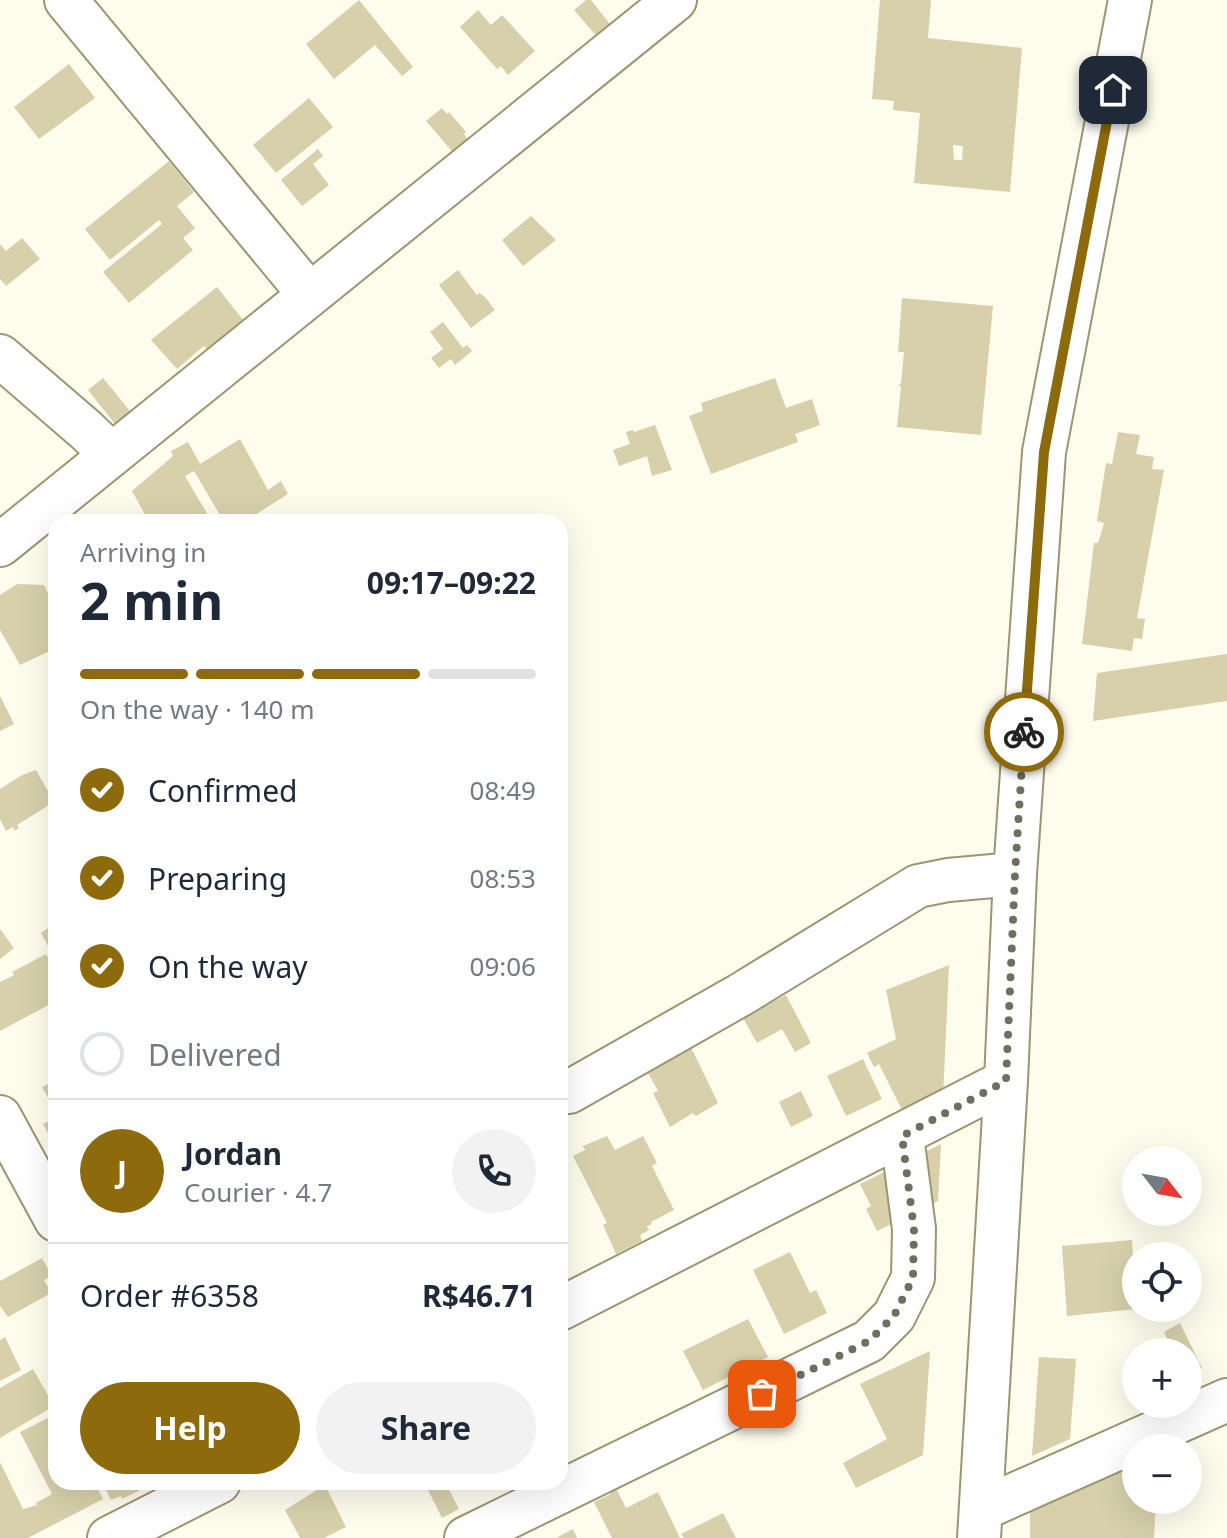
<!DOCTYPE html>
<html lang="en">
<head>
<meta charset="utf-8">
<style>
	:root { --surface:#fff; --page:#f2f2f3; --text:#1f2937; --muted:#747a83; --line:#e0e1e3; --accent:#8d6b0d }
	body { margin:0; font-family:"Noto Sans",sans-serif; background:var(--page); color:var(--text); height:100vh; display:flex; flex-direction:column; font-size:30px; white-space:nowrap }
	* { box-sizing:border-box; margin:0 }
	p { font-size:26px; color:var(--muted) }
	.icon { flex:none; width:44px; height:44px; fill:none; stroke:currentColor; stroke-width:2; stroke-linecap:round; stroke-linejoin:round }
	.map { position:relative; flex:1; overflow:hidden }
	.details { position:absolute; left:48px; top:514px; width:520px; height:976px; display:flex; flex-direction:column; background:var(--surface); border-radius:24px; box-shadow:0 8px 32px #0002 }
	.details>* { flex:none }
	.needle { width:52px; rotate:121deg }
	.buttons { position:absolute; left:1122px; top:1146px; display:grid; gap:16px }
	.buttons a { display:grid; place-items:center; width:80px; height:80px; border-radius:50%; background:var(--surface); box-shadow:0 8px 32px #0002; font-size:40px }
	.pin { position:absolute; display:grid; place-items:center; width:68px; height:68px; color:#fff; margin:-34px; border-radius:16px; box-shadow:0 4px 12px #0006 }
	.courier { position:absolute; display:grid; place-items:center; width:80px; height:80px; margin:-40px; border:6px solid #8d6b0d; border-radius:50%; background:#fff; color:#222; box-shadow:0 2px 10px #0007 }
	.headline em { font-style:normal; font-weight:700 }
	.headline div { display:flex; flex-direction:column-reverse }
	.headline { display:flex; align-items:center; justify-content:space-between; height:136px; padding:0 32px }
	h1 { font-size:52px; font-weight:700; line-height:60px }
	.bar { display:grid; grid-template-columns:repeat(4,1fr); gap:12px 8px; align-content:center; height:96px; padding:0 32px }
	.bar i { height:10px; border-radius:6px; background:var(--line) }
	.bar .on { background:var(--accent) }
	.bar p { grid-column:span 4 }
	.line { display:flex; align-items:center; gap:20px; padding:0 32px; border-top:2px solid var(--line) }
	.line div { flex:1 }
	.round { display:grid; place-items:center; flex:none; width:84px; height:84px; border-radius:42px; background:var(--page) }
	ol { padding:0 32px; list-style:none }
	li { display:flex; align-items:center; gap:24px; height:88px }
	li p { margin-inline-start:auto }
	li .icon { padding:8px; border-radius:50%; background:var(--accent); color:#fff; stroke-width:4 }
	li:last-child { color:var(--muted) }
	li i { width:44px; height:44px; border:4px solid var(--line); border-radius:50% }
	.primary-button { display:flex; gap:16px; margin-top:auto; padding:16px 32px }
	.primary-button a { flex:1; height:92px; border-radius:48px; background:var(--accent); color:#fff; font-size:32px; font-weight:700; line-height:92px; text-align:center }
	.primary-button a+a { background:var(--page); color:var(--text) }
	.map>svg:first-child { display:block }
</style>
</head>
<body>
<div class="map">
<svg width="1227" height="1538" viewBox="0 0 1227 1538">
	<rect width="100%" height="100%" fill="#fefced"/>
	<!-- building -->
	<path fill="#d7d0ab" fill-rule="evenodd" d="M359,0L413,67L402,76L375,45L334,79L306,44Z
		M586,0H591L613,28L599,39L574,10Z
		M880,0H931L928,38L1022,48L1010,192L914,183L920,113L893,110L894,101L872,99ZM953,145L963,146L962,160H954Z
		M478,10L491,25L502,15L535,51L508,75L501,66L497,69L460,27Z
		M69,64L95,98L39,139L14,107Z
		M309,98L333,127L276,173L253,145Z
		M442,108L447,114L449,112L466,132L464,134L471,144L456,156L426,121Z
		M318,149L323,156L313,164L329,185L302,206L281,180Z
		M169,161L194,192L177,206L195,228L183,238L193,250L129,303L103,272L162,224L159,220L110,260L85,229Z
		M531,216L556,240L523,266L502,240Z
		M22,238L40,259L6,286L0,279V244L6,251Z
		M458,270L477,295L479,293L485,297L495,310L471,328L439,285Z
		M217,287L247,325L211,355L204,346L177,369L151,340Z
		M902,298L993,306L981,435L897,427L901,386H898L901,383L904,352H898Z
		M443,322L463,348L467,345L472,351L455,365L451,359L439,368L431,358L443,349L430,332Z
		M103,378L135,417L119,429L88,390Z
		M775,378L786,408L812,399L820,425L795,434L798,442L711,474L689,416L703,411L701,403Z
		M655,425L672,470L652,476L647,456L619,466L613,450L630,444L626,432L633,430L634,432Z
		M1118,432L1140,435L1136,454L1154,457L1152,469L1164,470L1137,618L1145,619L1142,639L1134,638L1132,651L1082,644L1094,543H1098L1104,523L1097,521L1106,463L1112,464Z
		M240,439L268,490L281,481L288,494L247,520L248,522H224L194,471L185,476L212,522H149L132,491L173,456L171,451L188,442L200,464Z
		M17,584L44,585L56,610V648L20,665L0,630V595Z
		M1227,654V701L1093,721L1097,673Z
		M0,696L14,724L0,731Z
		M36,770L54,802L17,825L19,828L15,831L13,827L6,831L0,819V789L22,775Z
		M55,923L56,926V961L41,933Z
		M0,929L14,948L0,959Z
		M46,954L56,972V1001L0,1031V982L14,975L12,972Z
		M949,965L943,1097L905,1116L879,1064L874,1067L867,1053L896,1039L886,990Z
		M786,995L811,1043L795,1052L782,1029L757,1043L743,1018Z
		M688,1041L718,1103L696,1116L693,1113L670,1127L653,1093L658,1091L647,1071L675,1057L672,1051Z
		M863,1059L882,1099L846,1116L827,1076Z
		M56,1080V1112L42,1087Z
		M801,1091L813,1116L791,1127L779,1102Z
		M56,1117V1148L43,1124Z
		M607,1136L615,1150L643,1136L657,1163L652,1166L674,1210L651,1222L652,1224L647,1226L649,1230L640,1235L642,1241L616,1254L603,1225L607,1223L573,1156L585,1150L583,1146Z
		M941,1144L938,1201L877,1231L866,1209L871,1206L860,1184Z
		M1132,1240L1136,1309L1067,1316L1062,1246Z
		M790,1252L810,1293L816,1290L827,1313L784,1334L753,1270Z
		M42,1258L52,1276L44,1280L51,1293L8,1317L0,1306V1281Z
		M748,1319L768,1357L703,1390L683,1351Z
		M1180,1323L1202,1368L1188,1375V1352H1173L1164,1332Z
		M5,1337L21,1370L0,1381V1340Z
		M930,1351L923,1455L856,1488L843,1463L887,1439L860,1384Z
		M1039,1357L1076,1359L1070,1439L1032,1456Z
		M33,1369L54,1406L0,1438V1388Z
		M56,1414V1482H94L103,1499L28,1538H0V1462L23,1509L37,1505L36,1503L52,1494L20,1432Z
		M1136,1463V1500H1156L1154,1538H1030V1512Z
		M102,1482H157L122,1499L121,1496L111,1500Z
		M424,1482H445L459,1509L442,1518Z
		M325,1485L346,1527L324,1538H300L285,1510Z
		M615,1486L626,1508L658,1492L680,1538H612L594,1502L611,1494L608,1489Z
		M723,1513L736,1538H684L681,1534Z
		M573,1529L577,1538H556Z"/>
	<g fill="none" stroke-linecap="round" stroke-linejoin="round">
		<defs>
			<path id="minor" d="M66,0L309,294
				M0,356L86,430L111,454
				M0,545L675,0
				M560,1093L569,1092L740,995L918,886L948,880L1015,874
				M0,1117L56,1220
				M560,1309L1006,1081
				M982,1509L1227,1400
				M109,1538L219,1482
				M466,1538L869,1341L894,1316L913,1278L914,1229L902,1136
				M979,1538L1006,1081L1015,874L1044,452L1130,0"/>
		</defs>
		<!-- minor casing -->
		<use href="#minor" stroke="#9c9572" stroke-width="46"/>
		<!-- minor -->
		<use href="#minor" stroke="#fff" stroke-width="42"/>
	</g>
	<g fill="none" stroke-linecap="round" stroke-linejoin="round">
		<!-- done -->
		<path stroke="#706e5f" stroke-width="8" stroke-dasharray="0 14.4" d="M762,1394L869,1341L894,1316L913,1278L914,1229L902,1136L1006,1081L1015,874L1024,732"/>
		<!-- route -->
		<path stroke="#8d6b0d" stroke-width="10" d="M1024,732L1044,452L1113,90"/>
	</g>
</svg>
<div class="buttons">
<a><svg class="needle" viewBox="-14 -14 28 28"><path d="M0-13l5 13h-10z" fill="#e53935"/><path d="M0 13l5-13h-10z" fill="#747a83"/></svg></a>
<a><svg class="icon" aria-label="locate" viewBox="0 0 24 24"><circle cx="12" cy="12" r="6"/><path d="M12 2v4M12 18v4M2 12h4M18 12h4"/></svg></a>
<a>+</a>
<a>−</a>
</div>
<div class="pin" style="left:762px;top:1394px;background:#ea580c"><svg class="icon" aria-label="bag" viewBox="0 0 24 24"><path d="M5 8h14l-1 12H6zM9 8a3 3 0 0 1 6 0"/></svg></div>
<div class="pin" style="left:1113px;top:90px;background:#1f2937"><svg class="icon" aria-label="home" viewBox="0 0 24 24"><path d="M3 11l9-7 9 7M6 9v11h12V9"/></svg></div>
<div class="courier" style="left:1024px;top:732px"><svg class="icon" aria-label="bike" viewBox="0 0 24 24"><circle cx="6" cy="16" r="4"/><circle cx="18" cy="16" r="4"/><path d="M6 16l4-8h5l3 8M10 8l3 8H6M13 5h3"/></svg></div>
<section class="details">
<div class="headline"><div><h1>2 min</h1><p>Arriving in</p></div><em>09:17–09:22</em></div>
<div class="bar"><i class="on"></i><i class="on"></i><i class="on"></i><i></i><p>On the way · 140 m</p></div>
<ol>
<li><svg class="icon" aria-label="check" viewBox="0 0 24 24"><path d="M5 12l5 5 9-10"/></svg>Confirmed<p>08:49</p></li>
<li><svg class="icon" aria-label="check" viewBox="0 0 24 24"><path d="M5 12l5 5 9-10"/></svg>Preparing<p>08:53</p></li>
<li><svg class="icon" aria-label="check" viewBox="0 0 24 24"><path d="M5 12l5 5 9-10"/></svg>On the way<p>09:06</p></li>
<li><i></i>Delivered</li>
</ol>
<div class="line" style="height:144px"><b class="round" style="background:var(--accent);color:#fff">J</b><div><b>Jordan</b><p>Courier · 4.7</p></div><a class="round"><svg class="icon" aria-label="phone" viewBox="0 0 24 24"><path d="M5 4h4l2 5-3 2q2 4 5 5l2-3 5 2v4C11 20 4 13 5 4z"/></svg></a></div>
<div class="line" style="height:104px"><div>Order #6358</div><b>R$46.71</b></div>
<div class="primary-button"><a>Help</a><a>Share</a></div>
</section>
</div>
</body>
</html>
